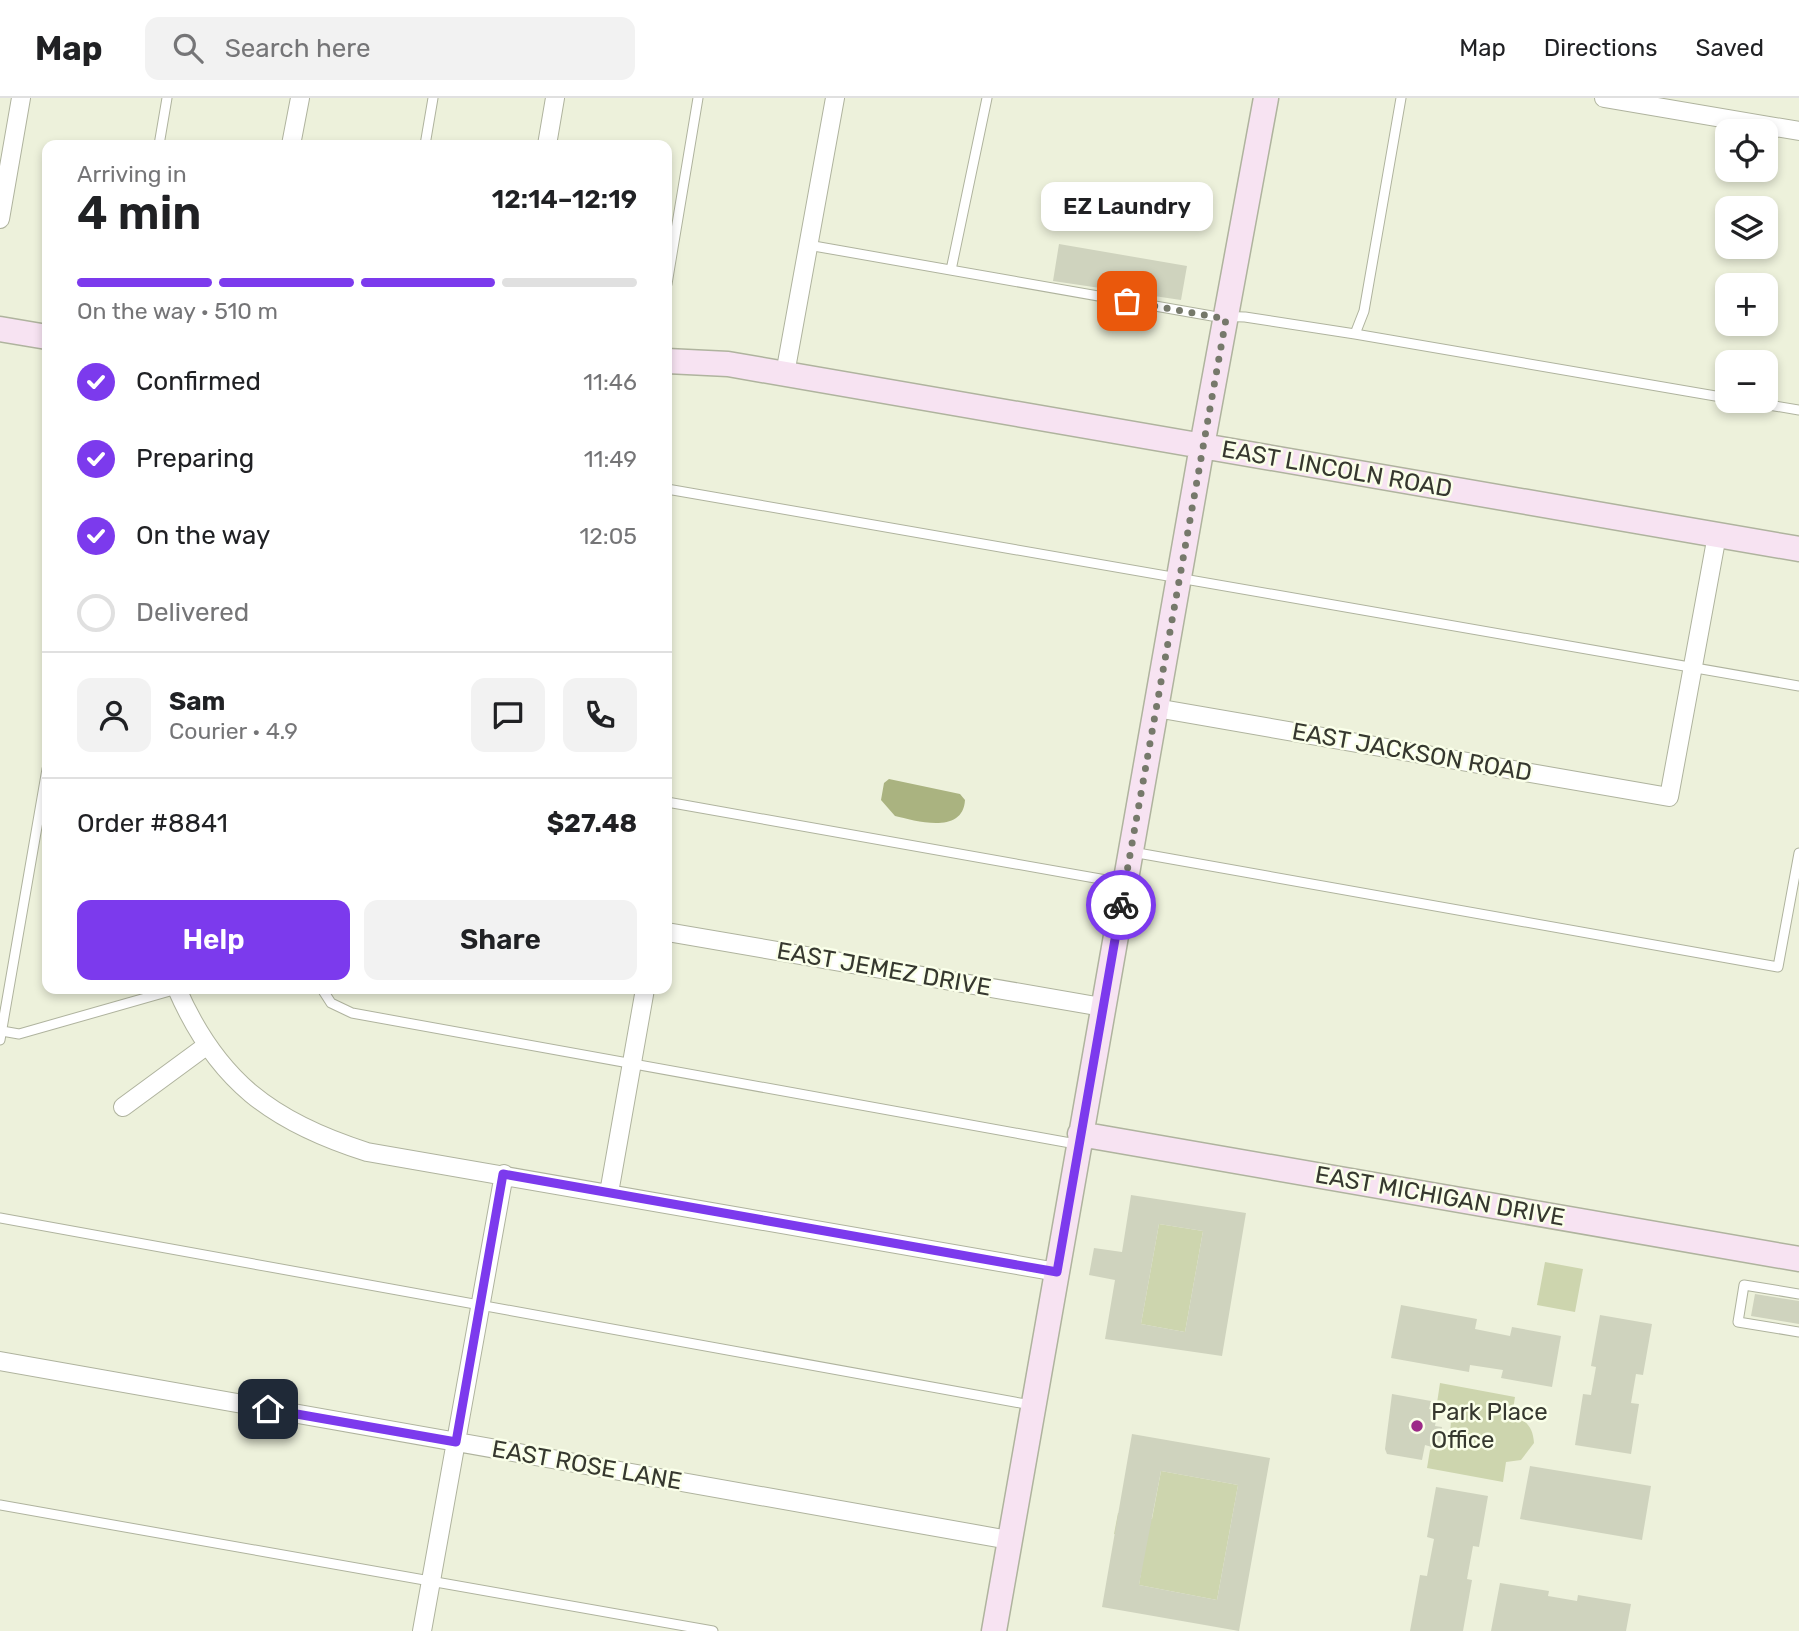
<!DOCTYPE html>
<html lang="en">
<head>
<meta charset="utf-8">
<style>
	:root { --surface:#fff; --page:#f2f2f2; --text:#202124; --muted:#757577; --line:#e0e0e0; --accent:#7c3aed }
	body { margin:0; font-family:Rubik,sans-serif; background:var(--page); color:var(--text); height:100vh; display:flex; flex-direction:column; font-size:26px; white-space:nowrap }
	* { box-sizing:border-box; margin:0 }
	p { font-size:23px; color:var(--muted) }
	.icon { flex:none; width:38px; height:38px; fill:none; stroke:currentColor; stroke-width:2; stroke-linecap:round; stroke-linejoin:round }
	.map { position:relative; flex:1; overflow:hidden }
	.sheet { position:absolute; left:42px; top:42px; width:630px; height:854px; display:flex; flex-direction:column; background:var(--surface); border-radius:14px; box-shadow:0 4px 10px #0003 }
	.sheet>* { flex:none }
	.tools { position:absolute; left:1715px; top:21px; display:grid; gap:14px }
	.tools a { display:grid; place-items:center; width:63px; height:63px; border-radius:14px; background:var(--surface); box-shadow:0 4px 10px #0003; font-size:35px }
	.pin { position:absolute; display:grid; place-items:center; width:60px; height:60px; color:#fff; margin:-30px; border-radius:14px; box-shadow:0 4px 10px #0006 }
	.courier { position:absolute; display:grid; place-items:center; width:70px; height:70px; margin:-35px; border:5px solid #7c3aed; border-radius:50%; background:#fff; color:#222; box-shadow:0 2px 9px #0007 }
	.bubble { position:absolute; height:49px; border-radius:14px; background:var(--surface); box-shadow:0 4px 10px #0003; font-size:23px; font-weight:600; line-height:49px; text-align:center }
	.headline em { font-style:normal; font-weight:600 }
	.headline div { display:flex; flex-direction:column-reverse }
	.headline { display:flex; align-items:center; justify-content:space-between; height:119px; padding:0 35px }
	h1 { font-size:46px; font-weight:600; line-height:52px }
	.bar { display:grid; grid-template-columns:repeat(4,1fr); gap:10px 7px; align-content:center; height:84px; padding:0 35px }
	.bar i { height:9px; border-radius:5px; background:var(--line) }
	.bar .current { background:var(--accent) }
	.bar p { grid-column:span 4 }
	.line { display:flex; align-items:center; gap:18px; padding:0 35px; border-top:2px solid var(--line) }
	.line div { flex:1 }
	.round { display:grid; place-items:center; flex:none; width:74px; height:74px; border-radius:14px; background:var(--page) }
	ol { padding:0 35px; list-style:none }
	li { display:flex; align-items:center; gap:21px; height:77px }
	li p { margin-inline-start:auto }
	li .icon { padding:7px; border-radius:50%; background:var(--accent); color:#fff; stroke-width:4 }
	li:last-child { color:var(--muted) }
	li i { width:38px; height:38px; border:4px solid var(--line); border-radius:50% }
	.primary-button { display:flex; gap:14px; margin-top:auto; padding:14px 35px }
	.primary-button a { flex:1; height:80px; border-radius:14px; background:var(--accent); color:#fff; font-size:28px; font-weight:600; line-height:80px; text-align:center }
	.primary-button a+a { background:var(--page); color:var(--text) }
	header { display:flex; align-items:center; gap:42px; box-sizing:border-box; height:98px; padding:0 35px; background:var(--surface); border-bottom:2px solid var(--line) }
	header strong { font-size:33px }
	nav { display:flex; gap:38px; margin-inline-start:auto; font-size:24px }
	.search { width:490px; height:63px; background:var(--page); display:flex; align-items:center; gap:18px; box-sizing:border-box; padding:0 24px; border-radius:14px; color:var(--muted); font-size:26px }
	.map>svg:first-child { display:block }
</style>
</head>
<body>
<header>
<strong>Map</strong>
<div class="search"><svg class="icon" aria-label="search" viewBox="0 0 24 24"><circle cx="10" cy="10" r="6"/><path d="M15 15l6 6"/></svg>Search here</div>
<nav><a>Map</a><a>Directions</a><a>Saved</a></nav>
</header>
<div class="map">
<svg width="1799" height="1533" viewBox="0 0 1799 1533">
	<rect width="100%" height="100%" fill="#edf1db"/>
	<!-- green -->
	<path fill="#cdd5ae" d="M1159,1126L1203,1133L1185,1234L1141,1226Z
		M1545,1164L1583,1171L1575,1214L1537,1207Z
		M1440,1285L1515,1299L1512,1318C1527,1322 1533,1330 1534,1345L1521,1362L1506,1364L1503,1384L1427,1370L1430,1352C1452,1343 1460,1319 1437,1305Z
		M1161,1373L1238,1387L1217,1502L1139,1487L1146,1442L1114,1436L1118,1415L1152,1421Z"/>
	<!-- water -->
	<path fill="#aab380" d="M889,681L960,696L965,702C963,737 916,723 895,718L881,702L884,685Z"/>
	<!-- building -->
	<path fill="#cfd3be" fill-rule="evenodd" d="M1059,146L1187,168L1181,202L1053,183Z
		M1131,1097L1246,1115L1222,1258L1105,1241L1115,1182L1089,1177L1094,1150L1122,1154ZM1159,1126L1203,1133L1185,1234L1141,1226Z
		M1755,1196L1799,1203V1226L1751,1218Z
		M1401,1207L1477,1221L1475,1231L1510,1238L1512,1229L1561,1238L1552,1289L1501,1280L1503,1272L1470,1267L1469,1274L1391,1260Z
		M1600,1217L1652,1226L1643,1277L1636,1276L1631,1305L1639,1306L1631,1356L1575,1347L1583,1296L1591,1297L1596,1269L1591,1268Z
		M1392,1296L1431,1303L1429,1311L1438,1312L1435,1328L1442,1329L1440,1344L1433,1342L1432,1349L1425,1347L1422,1362L1387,1356L1385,1351Z
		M1132,1336L1270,1360L1239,1533L1102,1509ZM1161,1373L1238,1387L1217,1502L1139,1487Z
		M1530,1368L1651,1388L1642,1442L1520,1421Z
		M1436,1389L1488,1398L1479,1449L1473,1448L1467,1481L1472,1482L1463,1533H1410L1420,1477L1427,1478L1434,1441L1427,1439Z
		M1500,1485L1549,1493L1548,1498L1577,1503L1578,1497L1631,1506L1626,1533H1491Z"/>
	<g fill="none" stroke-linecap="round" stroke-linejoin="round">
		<defs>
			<path id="lane" d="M159,47L167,0
				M425,47L433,0
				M808,147L1212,218L1245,219L1355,236L1727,300
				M951,172L987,0
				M667,186L698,0
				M1355,236L1364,213L1401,0
				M1745,303L1799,312
				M667,391L1799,588
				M667,704L1123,785
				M1132,754L1778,869L1799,755
				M322,891L331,905L352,915L1076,1046
				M2,933L19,936L177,891
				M0,942L47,671
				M0,1120L1031,1307
				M1799,1196L1744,1187L1738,1224L1799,1234
				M0,1407L713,1533"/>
			<path id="street" d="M1604,0L1799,33
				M291,47L300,0
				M547,47L555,0
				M0,121L21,0
				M785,276L835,0
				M1156,610L1669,699L1717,437
				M667,834L1102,909
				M177,891C217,983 272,1024 367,1054L1057,1174
				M123,1009L206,948
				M609,1095L645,891
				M0,1263L1009,1442
				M422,1533L504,1076"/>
			<path id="secondary" d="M0,231L47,239
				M667,263L728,266L1799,451
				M1080,1036L1799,1161
				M994,1533L1202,348L1266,0"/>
		</defs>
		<!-- lane casing -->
		<use href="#lane" stroke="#afb39e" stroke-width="11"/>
		<!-- street casing -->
		<use href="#street" stroke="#afb39e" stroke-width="20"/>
		<!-- secondary casing -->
		<use href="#secondary" stroke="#afb39e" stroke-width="27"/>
		<!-- lane -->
		<use href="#lane" stroke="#fff" stroke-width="9"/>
		<!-- street -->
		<use href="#street" stroke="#fff" stroke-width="18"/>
		<!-- secondary -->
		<use href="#secondary" stroke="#f7e3f2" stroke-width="24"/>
	</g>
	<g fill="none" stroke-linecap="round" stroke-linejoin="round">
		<!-- done -->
		<path stroke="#76796b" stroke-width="7" stroke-dasharray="0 12.6" d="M1121,807L1226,221L1127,203"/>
		<!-- route -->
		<path stroke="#7c3aed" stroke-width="9" d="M268,1311L456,1344L503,1076L1057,1174L1121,807"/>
	</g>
	<!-- markers -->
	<circle fill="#9c2a88" stroke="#faffe9" stroke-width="2.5" cx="1417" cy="1328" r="7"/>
	<g text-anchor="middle" stroke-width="5" stroke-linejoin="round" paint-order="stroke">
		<!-- street labels -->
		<g font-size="24" fill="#36382f" stroke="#faffe9">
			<text transform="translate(1337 371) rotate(10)" y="8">EAST LINCOLN ROAD</text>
			<text transform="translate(1412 654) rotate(10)" y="8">EAST JACKSON ROAD</text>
			<text transform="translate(884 871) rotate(10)" y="8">EAST JEMEZ DRIVE</text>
			<text transform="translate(1440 1098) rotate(10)" y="8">EAST MICHIGAN DRIVE</text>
			<text transform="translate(587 1367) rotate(10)" y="8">EAST ROSE LANE</text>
		</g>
		<!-- poi labels -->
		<g font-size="24" fill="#36382f" stroke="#faffe9" text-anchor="start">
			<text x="1431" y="1322">Park Place<tspan x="1431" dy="28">Office</tspan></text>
		</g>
	</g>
</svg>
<div class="tools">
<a><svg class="icon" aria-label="locate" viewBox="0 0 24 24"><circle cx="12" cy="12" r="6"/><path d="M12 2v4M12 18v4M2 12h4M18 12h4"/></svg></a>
<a><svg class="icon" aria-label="layers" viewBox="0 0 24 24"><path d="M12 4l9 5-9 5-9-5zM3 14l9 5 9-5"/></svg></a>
<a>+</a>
<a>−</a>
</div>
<div class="pin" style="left:1127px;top:203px;background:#ea580c"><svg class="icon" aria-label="bag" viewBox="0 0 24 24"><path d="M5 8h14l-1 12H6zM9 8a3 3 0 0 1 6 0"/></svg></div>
<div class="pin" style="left:268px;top:1311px;background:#1f2937"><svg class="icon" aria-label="home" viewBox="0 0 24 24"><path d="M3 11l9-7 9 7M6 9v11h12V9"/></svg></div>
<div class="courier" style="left:1121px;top:807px"><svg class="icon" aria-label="bike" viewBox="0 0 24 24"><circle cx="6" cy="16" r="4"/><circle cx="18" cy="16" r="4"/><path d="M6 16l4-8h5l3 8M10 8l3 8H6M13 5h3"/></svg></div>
<div class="bubble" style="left:1041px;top:84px;width:172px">EZ Laundry</div>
<section class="sheet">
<div class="headline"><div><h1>4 min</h1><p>Arriving in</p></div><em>12:14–12:19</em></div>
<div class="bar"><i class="current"></i><i class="current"></i><i class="current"></i><i></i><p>On the way · 510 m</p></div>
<ol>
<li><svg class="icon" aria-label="check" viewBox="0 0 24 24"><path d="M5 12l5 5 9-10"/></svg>Confirmed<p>11:46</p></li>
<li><svg class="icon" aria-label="check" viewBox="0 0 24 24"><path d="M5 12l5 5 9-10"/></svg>Preparing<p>11:49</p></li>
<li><svg class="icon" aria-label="check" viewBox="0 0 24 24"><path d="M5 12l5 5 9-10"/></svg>On the way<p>12:05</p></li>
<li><i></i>Delivered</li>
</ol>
<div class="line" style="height:126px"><a class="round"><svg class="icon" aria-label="person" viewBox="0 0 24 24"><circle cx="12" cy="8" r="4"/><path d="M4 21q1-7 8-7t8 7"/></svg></a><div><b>Sam</b><p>Courier · 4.9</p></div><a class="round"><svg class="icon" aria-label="chat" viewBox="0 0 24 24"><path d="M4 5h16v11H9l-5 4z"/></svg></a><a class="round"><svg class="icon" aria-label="phone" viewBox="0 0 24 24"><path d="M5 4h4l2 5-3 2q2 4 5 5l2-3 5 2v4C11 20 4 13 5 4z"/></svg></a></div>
<div class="line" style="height:91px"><div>Order #8841</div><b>$27.48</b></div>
<div class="primary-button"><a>Help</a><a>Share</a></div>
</section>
</div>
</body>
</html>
